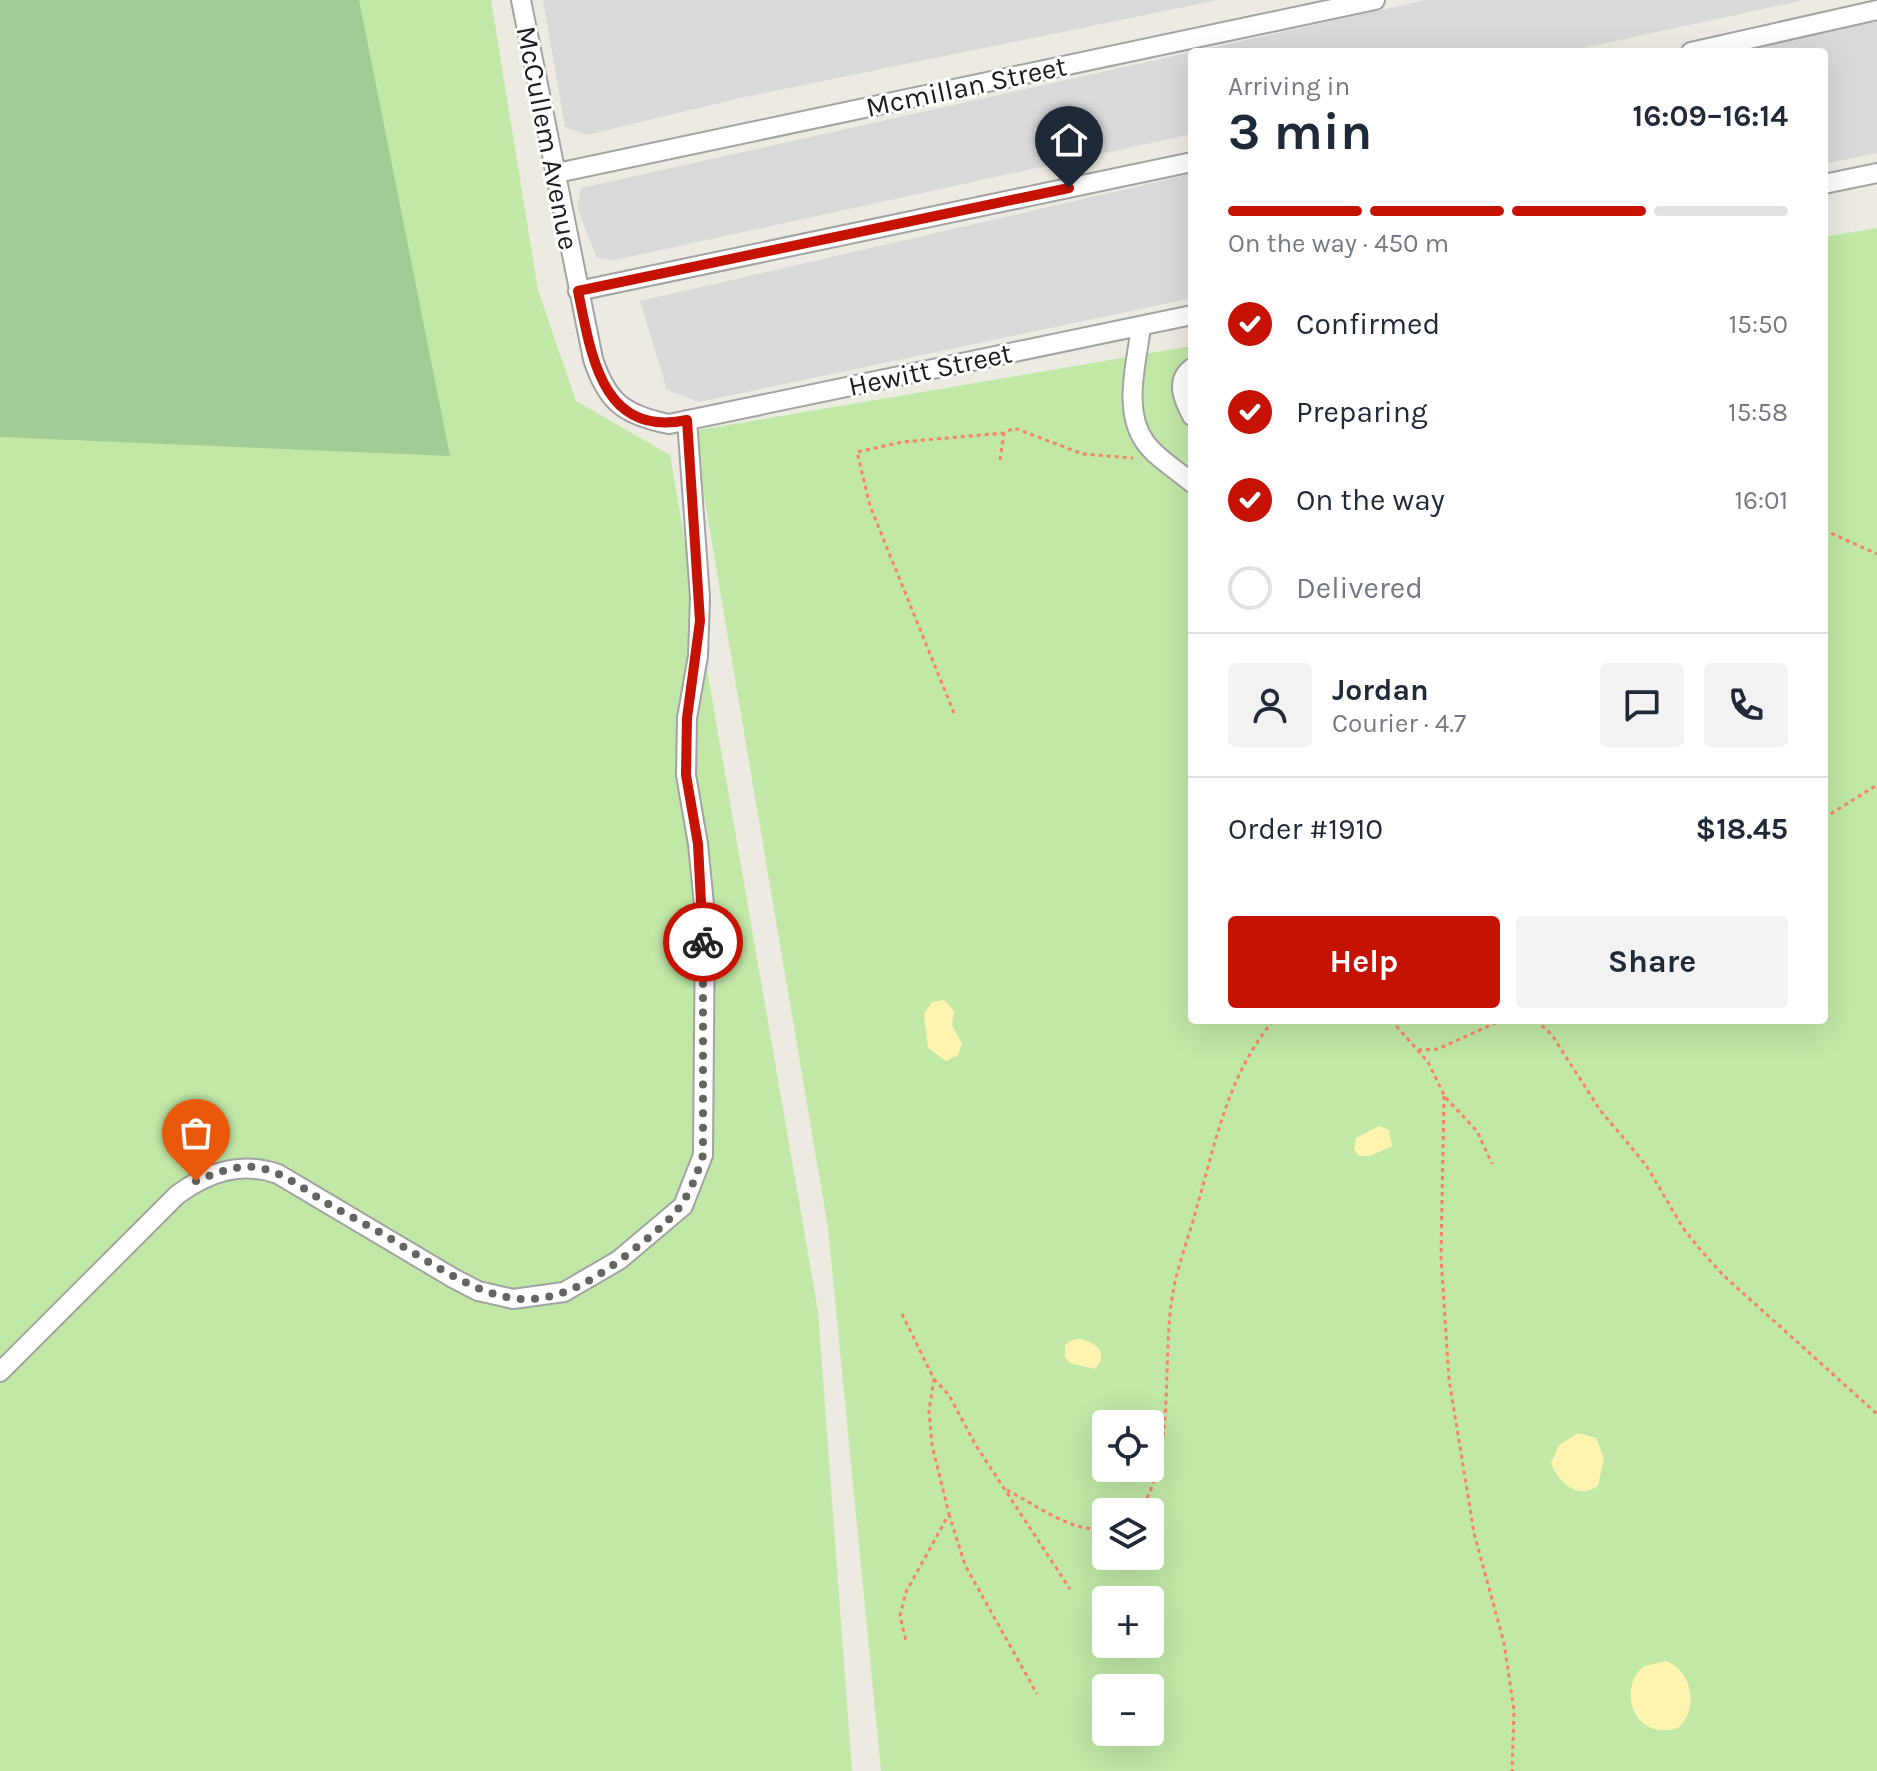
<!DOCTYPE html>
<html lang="en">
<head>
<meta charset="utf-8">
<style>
	:root { --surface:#fff; --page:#f2f2f3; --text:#1f2937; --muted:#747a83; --line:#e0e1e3; --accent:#c51202 }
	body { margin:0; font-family:Karla,sans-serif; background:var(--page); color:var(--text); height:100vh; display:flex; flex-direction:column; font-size:30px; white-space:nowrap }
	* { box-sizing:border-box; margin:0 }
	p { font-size:26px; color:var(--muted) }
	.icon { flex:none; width:44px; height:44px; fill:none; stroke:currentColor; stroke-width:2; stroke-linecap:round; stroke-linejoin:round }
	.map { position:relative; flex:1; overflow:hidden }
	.details { position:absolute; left:1188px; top:48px; width:640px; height:976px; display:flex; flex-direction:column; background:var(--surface); border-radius:8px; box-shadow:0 8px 32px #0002 }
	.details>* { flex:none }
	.buttons { position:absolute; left:1092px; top:1410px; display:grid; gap:16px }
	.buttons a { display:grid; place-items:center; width:72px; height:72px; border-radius:8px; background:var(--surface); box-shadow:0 8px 32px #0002; font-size:40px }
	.pin { position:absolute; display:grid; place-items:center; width:68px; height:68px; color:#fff; margin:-82px -34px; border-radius:50% 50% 50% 0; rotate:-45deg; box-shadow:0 0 8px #0007 }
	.pin .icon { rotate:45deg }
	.courier { position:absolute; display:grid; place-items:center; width:80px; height:80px; margin:-40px; border:6px solid #c51202; border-radius:50%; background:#fff; color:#222; box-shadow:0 2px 10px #0007 }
	.headline em { font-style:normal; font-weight:700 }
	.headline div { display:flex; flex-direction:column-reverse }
	.headline { display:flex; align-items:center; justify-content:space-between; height:136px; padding:0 40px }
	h1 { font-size:52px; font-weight:700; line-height:60px }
	.bar { display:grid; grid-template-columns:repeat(4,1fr); gap:12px 8px; align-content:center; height:96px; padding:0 40px }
	.bar i { height:10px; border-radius:6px; background:var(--line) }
	.bar .selected { background:var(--accent) }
	.bar p { grid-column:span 4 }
	.line { display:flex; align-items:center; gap:20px; padding:0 40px; border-top:2px solid var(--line) }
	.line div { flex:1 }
	.round { display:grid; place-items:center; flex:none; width:84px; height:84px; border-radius:8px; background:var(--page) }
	ol { padding:0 40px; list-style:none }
	li { display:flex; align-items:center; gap:24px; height:88px }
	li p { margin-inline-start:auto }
	li .icon { padding:8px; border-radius:50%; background:var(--accent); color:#fff; stroke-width:4 }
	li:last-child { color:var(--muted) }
	li i { width:44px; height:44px; border:4px solid var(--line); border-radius:50% }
	.primary-button { display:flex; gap:16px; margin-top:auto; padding:16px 40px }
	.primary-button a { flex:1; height:92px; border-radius:8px; background:var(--accent); color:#fff; font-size:32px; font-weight:700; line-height:92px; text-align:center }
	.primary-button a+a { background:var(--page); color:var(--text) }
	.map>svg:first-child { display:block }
</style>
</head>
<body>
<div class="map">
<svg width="1877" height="1771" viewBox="0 0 1877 1771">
	<rect width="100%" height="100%" fill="#edeae1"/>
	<!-- residential -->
	<path fill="#dad9d9" d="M543,0H1218L740,98L587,135L565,127Z
		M1426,0H1804L1566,52H1193Z
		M1877,16V153L1824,164V52H1722Z
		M1192,52V134L615,260L597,258L577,207L581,188Z
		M1192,174V298L699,402L667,390L640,301Z"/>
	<!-- grass -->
	<path fill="#c1e8a7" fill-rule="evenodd" d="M0,0H491L538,290L576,401L670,455L818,1311L852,1771H0Z
		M1877,228V1771H881L828,1228L693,431L1192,346V1020H1824V237ZM1106,1424H1150V1468H1106ZM1106,1512H1150V1556H1106ZM1106,1600H1150V1644H1106ZM1106,1688H1150V1732H1106Z"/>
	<!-- forest -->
	<path fill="#a2cc96" d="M0,0H359L450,456L0,437Z"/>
	<!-- sand -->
	<path fill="#fef4ae" d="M944,1000L954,1011L952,1025L962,1044L958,1055L946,1061L928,1048L924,1014L932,1002Z
		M1379,1126L1389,1130L1392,1146L1370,1156H1359L1354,1150L1356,1138Z
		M1080,1339C1092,1342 1103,1346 1101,1360L1095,1369L1070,1363L1065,1357V1345L1072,1340Z
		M1578,1433L1596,1438L1604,1458L1598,1486C1577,1500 1559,1483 1551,1463L1559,1445Z
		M1666,1661C1693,1671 1699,1710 1678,1728C1632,1742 1617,1687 1644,1666Z"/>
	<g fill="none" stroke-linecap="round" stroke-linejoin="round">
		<defs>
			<path id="minor" d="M521,0L593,359C607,402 624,415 669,424L1192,315
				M1691,52L1877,10
				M557,173L1375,0
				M1824,184L1877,173
				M578,291L1192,162
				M1141,326C1137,362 1122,410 1145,442C1156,458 1177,470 1192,483
				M1192,368C1175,381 1183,399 1192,416
				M0,1372L177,1195C208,1172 241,1161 278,1174L453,1278L478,1291L513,1299L564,1292L619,1260L683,1206L703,1155L705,915L698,844L686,775L687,718L698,656L700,598L687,420"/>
		</defs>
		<!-- minor casing -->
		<use href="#minor" stroke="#a3a3a3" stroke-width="22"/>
		<!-- path -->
		<path stroke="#f88268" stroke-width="3" stroke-dasharray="4 4" stroke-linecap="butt" d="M1000,460L1004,433L1014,428L1083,454L1133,458
			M1824,530L1877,554
			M954,713L870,506L857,452L902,442L1004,433
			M1824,818L1877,785
			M1391,1020L1428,1062L1445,1097L1477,1131L1492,1164
			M1536,1020L1552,1035L1600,1110L1646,1165L1683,1228L1698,1247L1723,1275L1877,1414
			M1501,1021L1509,1020
			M1418,1050L1438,1049L1502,1020
			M1444,1096L1441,1257L1449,1379L1474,1533L1504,1643L1514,1710L1512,1771
			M902,1314L934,1379L929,1411L932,1445L949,1514L906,1592L900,1616L906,1641
			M934,1379L949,1395L975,1444L1070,1589
			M1007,1490C1036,1505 1072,1533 1106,1529
			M1139,1512C1177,1456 1161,1356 1173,1292C1178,1264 1189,1237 1196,1210C1215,1145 1228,1073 1274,1020
			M949,1514L965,1565L1037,1694"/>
		<!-- minor -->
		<use href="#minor" stroke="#fff" stroke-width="18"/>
	</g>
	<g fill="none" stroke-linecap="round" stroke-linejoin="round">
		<!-- done -->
		<path stroke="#656461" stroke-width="8" stroke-dasharray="0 14.4" d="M196,1181C217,1173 239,1163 261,1168C284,1173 305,1190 325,1202C351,1217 379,1231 404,1247C491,1300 533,1327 624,1257C669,1221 686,1212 703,1155V942"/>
		<!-- route -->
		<path stroke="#c51202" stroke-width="10" d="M703,942L698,844L686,775L687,718L700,621L687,420C601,438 591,353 578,291L1069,188"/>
	</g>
	<g text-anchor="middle" stroke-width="6" stroke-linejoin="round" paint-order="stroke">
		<!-- street labels -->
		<g font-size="28" fill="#1c1c1c" stroke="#fff">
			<text transform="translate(966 86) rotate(-12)" y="10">Mcmillan Street</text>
			<text transform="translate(548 138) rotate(79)" y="10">McCullem Avenue</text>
			<text transform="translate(930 369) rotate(-12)" y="10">Hewitt Street</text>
		</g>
	</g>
</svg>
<div class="buttons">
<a><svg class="icon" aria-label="locate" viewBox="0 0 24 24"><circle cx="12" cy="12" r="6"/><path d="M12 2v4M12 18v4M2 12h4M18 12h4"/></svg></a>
<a><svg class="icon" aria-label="layers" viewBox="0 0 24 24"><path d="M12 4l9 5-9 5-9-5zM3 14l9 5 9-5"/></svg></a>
<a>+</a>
<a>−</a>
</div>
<div class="pin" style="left:196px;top:1181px;background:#ea580c"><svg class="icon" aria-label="bag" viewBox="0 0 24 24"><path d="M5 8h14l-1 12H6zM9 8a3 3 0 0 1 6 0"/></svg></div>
<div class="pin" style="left:1069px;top:188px;background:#1f2937"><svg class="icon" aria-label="home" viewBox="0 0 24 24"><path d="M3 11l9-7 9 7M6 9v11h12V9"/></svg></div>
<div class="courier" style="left:703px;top:942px"><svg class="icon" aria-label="bike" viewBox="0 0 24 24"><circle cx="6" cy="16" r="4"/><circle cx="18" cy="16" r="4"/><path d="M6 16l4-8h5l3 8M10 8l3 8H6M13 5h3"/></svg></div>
<section class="details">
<div class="headline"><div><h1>3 min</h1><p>Arriving in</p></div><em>16:09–16:14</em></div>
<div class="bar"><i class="selected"></i><i class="selected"></i><i class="selected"></i><i></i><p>On the way · 450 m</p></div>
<ol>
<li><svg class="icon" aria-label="check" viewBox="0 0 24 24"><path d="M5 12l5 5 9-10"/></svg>Confirmed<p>15:50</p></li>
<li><svg class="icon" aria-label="check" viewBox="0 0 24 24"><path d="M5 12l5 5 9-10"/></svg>Preparing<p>15:58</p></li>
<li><svg class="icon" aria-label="check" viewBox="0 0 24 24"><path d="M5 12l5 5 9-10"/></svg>On the way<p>16:01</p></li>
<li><i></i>Delivered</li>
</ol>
<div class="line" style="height:144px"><a class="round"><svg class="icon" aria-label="person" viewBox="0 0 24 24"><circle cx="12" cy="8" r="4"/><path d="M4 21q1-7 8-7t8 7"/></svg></a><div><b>Jordan</b><p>Courier · 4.7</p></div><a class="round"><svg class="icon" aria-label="chat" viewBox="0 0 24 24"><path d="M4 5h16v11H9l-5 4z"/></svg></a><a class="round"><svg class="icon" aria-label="phone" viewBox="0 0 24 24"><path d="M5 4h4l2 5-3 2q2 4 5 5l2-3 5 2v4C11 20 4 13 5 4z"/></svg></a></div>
<div class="line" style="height:104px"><div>Order #1910</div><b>$18.45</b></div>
<div class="primary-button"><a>Help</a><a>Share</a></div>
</section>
</div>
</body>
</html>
